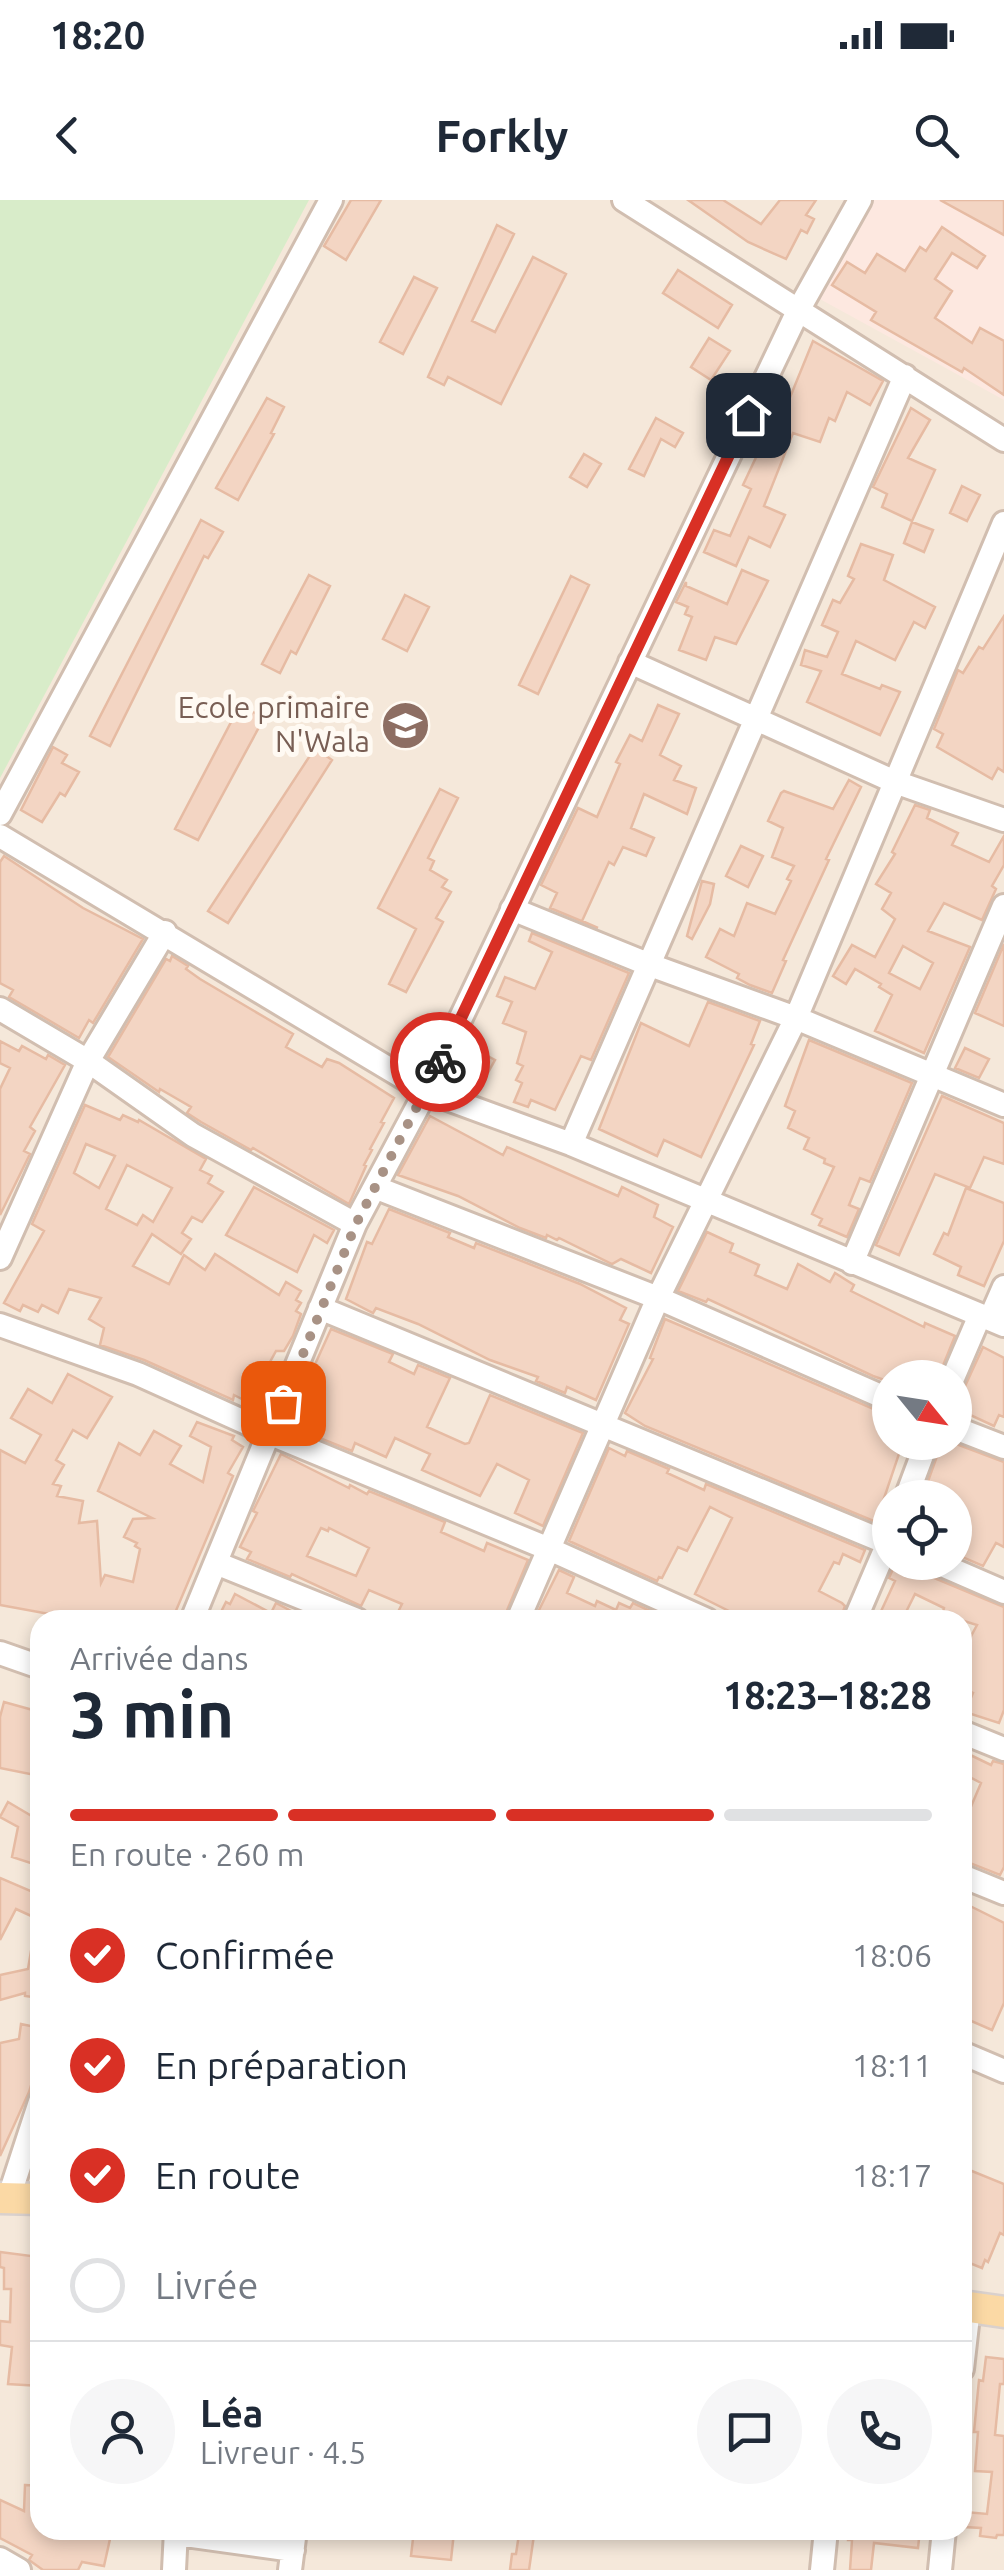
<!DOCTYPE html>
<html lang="fr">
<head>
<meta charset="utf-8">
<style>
	:root { --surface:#fff; --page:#f6f6f7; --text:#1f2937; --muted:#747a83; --line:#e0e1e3; --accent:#d93025 }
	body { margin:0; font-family:Ubuntu,sans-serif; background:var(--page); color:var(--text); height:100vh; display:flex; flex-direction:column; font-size:38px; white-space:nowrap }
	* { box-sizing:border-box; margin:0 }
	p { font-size:32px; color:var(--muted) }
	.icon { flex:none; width:55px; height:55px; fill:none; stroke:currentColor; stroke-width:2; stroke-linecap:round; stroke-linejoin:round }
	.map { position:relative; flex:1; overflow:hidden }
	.side { position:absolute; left:30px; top:1410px; width:942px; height:930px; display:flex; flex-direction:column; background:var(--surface); border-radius:30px; box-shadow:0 5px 15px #0003 }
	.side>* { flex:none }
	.needle { width:65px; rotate:120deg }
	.controls { position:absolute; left:872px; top:1160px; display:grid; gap:20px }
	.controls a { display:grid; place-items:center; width:100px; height:100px; border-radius:50%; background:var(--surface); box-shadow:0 5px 15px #0003; font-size:50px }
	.pin { position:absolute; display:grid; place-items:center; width:85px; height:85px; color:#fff; margin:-42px; border-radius:20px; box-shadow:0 5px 15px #0006 }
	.courier { position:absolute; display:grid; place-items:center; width:100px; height:100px; margin:-50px; border:8px solid #d93025; border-radius:50%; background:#fff; color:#222; box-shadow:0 2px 12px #0007 }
	.summary em { font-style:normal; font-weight:700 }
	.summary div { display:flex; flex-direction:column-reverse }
	.summary { display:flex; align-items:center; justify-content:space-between; height:170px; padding:0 40px }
	h1 { font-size:65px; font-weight:700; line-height:75px }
	.bar { display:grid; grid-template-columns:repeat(4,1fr); gap:15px 10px; align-content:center; height:120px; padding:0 40px }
	.bar i { height:12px; border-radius:8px; background:var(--line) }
	.bar .active { background:var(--accent) }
	.bar p { grid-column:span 4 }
	.line { display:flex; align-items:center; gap:25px; padding:0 40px; border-top:2px solid var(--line) }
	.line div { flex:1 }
	.round { display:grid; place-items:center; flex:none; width:105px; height:105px; border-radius:52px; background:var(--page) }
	ol { padding:0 40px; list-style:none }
	li { display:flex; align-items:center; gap:30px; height:110px }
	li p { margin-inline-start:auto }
	li .icon { padding:10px; border-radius:50%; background:var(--accent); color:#fff; stroke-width:4 }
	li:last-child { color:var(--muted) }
	li i { width:55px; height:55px; border:5px solid var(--line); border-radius:50% }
	.status { display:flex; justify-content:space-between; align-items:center; height:70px; padding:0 50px; background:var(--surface); direction:ltr }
	.status svg { height:28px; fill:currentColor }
	header { display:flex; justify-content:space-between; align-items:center; height:130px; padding:0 40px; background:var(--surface); font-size:45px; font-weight:700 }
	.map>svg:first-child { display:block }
</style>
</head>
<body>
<div class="status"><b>18:20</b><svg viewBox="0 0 49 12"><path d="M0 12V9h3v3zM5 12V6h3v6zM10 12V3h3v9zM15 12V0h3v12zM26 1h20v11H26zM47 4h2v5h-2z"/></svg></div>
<header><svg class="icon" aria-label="back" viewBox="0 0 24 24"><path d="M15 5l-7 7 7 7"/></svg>Forkly<svg class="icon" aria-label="search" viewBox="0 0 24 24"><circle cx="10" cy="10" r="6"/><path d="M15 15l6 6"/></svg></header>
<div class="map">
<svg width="1004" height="2370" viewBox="0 0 1004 2370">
	<rect width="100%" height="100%" fill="#fdf6ec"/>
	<!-- residential -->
	<path fill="#f5e8da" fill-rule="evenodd" d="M0,0H1004V2370H0ZM890,1178H955V1242H890ZM890,1298H955V1362H890ZM40,1420H962V2330H40Z"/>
	<!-- commercial -->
	<path fill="#fde8e0" d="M873,0H1004V200L818,98Z"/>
	<!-- green -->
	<path fill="#d8ecc9" d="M0,0H309L0,578Z"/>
	<!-- building -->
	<path fill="#f3d5c3" stroke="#e6bba3" stroke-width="2.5" fill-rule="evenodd" d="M351,0H381L346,60L324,46Z
		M688,0H723L761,24L780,0H816L806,15L814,19L807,33L801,30L786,59L748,42Z
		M940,0H1004V35Z
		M497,25L514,34L472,121L495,132L533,57L566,74L501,204L448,177L444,185L428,177Z
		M942,27L985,56L977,68L952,53L935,79L952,91L935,118L972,143L980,128L1004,141V195L964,168L962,172L871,120L876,112L832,85L847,62L865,73L877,54L905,71L920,47L926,51Z
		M678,70L732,105L718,128L663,93Z
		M414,77L437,88L403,154L380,142Z
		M709,138L730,151L711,180L691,167Z
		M813,141L883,181L870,205L847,192L835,221L829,218L820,242L793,233L764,306L785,315L770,347L749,337L736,366L704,352L714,330L730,336L751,289L743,285L776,215L782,217Z
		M267,198L284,207L271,233L274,234L238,300L216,288Z
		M911,208L930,220L908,258L935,270L912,321L882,307L887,294L873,287Z
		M656,218L683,233L675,247L661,239L644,276L629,269Z
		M584,254L601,264L587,287L570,277Z
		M962,286L980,295L967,321L950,313Z
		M201,320L223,332L208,358L204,356L110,546L90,536Z
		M912,322L933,330L924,352L904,343Z
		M861,344L893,355L884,380L935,407L925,428L914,422L895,460L856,441L842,474L880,489L882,485L900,492L880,535L807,502L821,471L801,465L805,450L827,457L838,432L822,425L833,400L840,403L854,379L848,376Z
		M742,370L768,381L736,444L715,437L706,460L679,450L692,417L685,414L688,407L676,402L686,382V386L727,404Z
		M309,375L330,386L296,454L291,451L280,473L262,464Z
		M571,376L589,385L538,494L519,485Z
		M405,395L429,407L407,451L383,439Z
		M1004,416V572L998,568L992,579L937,547L943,534L934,529L958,470L963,473L979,447L983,449Z
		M240,505L264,518L198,640L175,629Z
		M658,505L679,514L660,555L681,566L674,580L696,588L687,614L644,594L631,628L654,638L646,656L623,647L614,665L609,662L582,721L598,728L550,708L557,693L541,685L578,608L597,617L620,564L616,562L630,535L642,541Z
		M53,547L67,555L62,563L79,572L65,596L60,593L42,622L21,610Z
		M315,548L332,560L228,723L208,711Z
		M849,580L861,587L826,659L829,660L783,760L786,761L772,793L750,785L737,778L739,774L706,757L720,729L734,736L747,703L775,714L791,681L787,679L794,666L772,657L783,628L768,621L781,593L784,591L833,609Z
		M440,589L458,598L428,658L434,661L430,670L447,680L442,687L451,692L436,718L443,722L406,792L389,784L416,729L378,708Z
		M915,605L930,610L927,618L958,633L952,645L989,662L1004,636V665L992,686L996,689L982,720L944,703L928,731L970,747L924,853L875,831L892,795L879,787L881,784L855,769L846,784L833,776L852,745L875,757L895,719L882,709L891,693L876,684L895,654L892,652ZM903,746L933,763L920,789L889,773Z
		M741,646L763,656L748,687L726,676Z
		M4,656L83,708L143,739L93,823L89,820L79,838L9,797L13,790L0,783V662Z
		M702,681L714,684L710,704L692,739L687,736Z
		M532,733L629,773L591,860L581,856L555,910L531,900L528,907L514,902L522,883L516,880L523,866L517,863L526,832L503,823L512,802L497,796L505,777L535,789L552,752L529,741Z
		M1004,744V826L975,813Z
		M172,756L188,766L186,769L200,779L293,834L286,847L322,867L327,859L339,863L394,898L381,922L384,923L370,949L372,950L364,965L366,966L349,1004L253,948L251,950L201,922L187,913L191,907L160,889L159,892L108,857L166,759L170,761Z
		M708,802L760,821L751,844L754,845L701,957L664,940L657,956L599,929L641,823L689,846Z
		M809,840L912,883L870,982L860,978L849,1005L859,1009L847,1037L819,1025L822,1019L812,1014L834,967L824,963L825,959L804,949L809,938L788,928L795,911L785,906Z
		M0,841L19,851L22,846L46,859L48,855L65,865L30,927L35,931L24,951L30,954L0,1015V889L10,868L0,863Z
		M465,844L495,860L486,876L457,861Z
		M965,848L989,859L979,878L955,868Z
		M942,896L1004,923V964L984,957L970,988L935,974L899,1055L876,1045Z
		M85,905L120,920L123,915L138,922L139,920L206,959L200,970L212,976L208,983L223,992L202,1022L192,1017L182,1033L191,1039L181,1054L152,1034L133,1066L169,1084L184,1055L205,1070L215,1054L279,1095L286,1082L301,1091L296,1100L301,1103L296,1111L301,1114L293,1136L284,1151H276L248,1202L234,1195L233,1200L144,1160L100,1145L104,1128L89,1119L101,1098L69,1089L58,1113L42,1105L38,1112L23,1105L20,1111L4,1103L44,1031L32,1024ZM86,944L115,956L99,988L74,973ZM127,965L172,988L153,1022L143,1015L137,1025L106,1009Z
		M430,916L503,955L507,947L618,996L622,987L658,1005L654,1017L673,1027L651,1073L621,1059L612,1064L559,1038L557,1040L547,1035L546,1038L520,1028L458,996L398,975Z
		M254,987L334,1030L327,1043L314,1035L297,1072L226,1035Z
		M966,988L1004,1003V1041L984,1086L958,1075L961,1067L934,1054L944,1033L948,1035Z
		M389,1009L450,1033L448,1037L474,1048L476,1043L580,1084L626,1108L620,1120L629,1124L596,1200L567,1187L565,1193L536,1181L538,1177L490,1160L418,1124L376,1108L373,1113L346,1099L367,1042L372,1044Z
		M707,1032L733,1044L730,1052L759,1065L755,1075L787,1089L798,1064L830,1082L835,1073L854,1085L851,1091L924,1127L925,1123L955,1136L938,1178H890V1182L873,1176L708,1099L706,1102L678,1091Z
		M665,1119L890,1216V1242L902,1245L876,1322L645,1226L625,1213L653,1159L650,1158Z
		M331,1129L393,1154L389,1162L414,1174L418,1165L450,1178L427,1227L465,1244L469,1243L490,1195L583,1233L543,1326L515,1313L529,1280L497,1264L480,1296L422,1270L430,1254L395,1238L386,1257L355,1243L352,1251L302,1231L312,1209L298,1202Z
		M983,1147L1004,1158V1217L999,1215L994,1226L955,1208Z
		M68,1174L112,1197L87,1238L73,1230L56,1260L64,1265L53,1284L61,1286L57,1296L83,1301L79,1323L97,1321L101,1383L105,1375L133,1382L140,1349L135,1346L137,1343L124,1337L133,1319L152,1318L98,1291L119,1243L140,1255L154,1231L181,1246L170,1264L203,1282L211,1247L190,1236L197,1222L234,1236L232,1240L243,1247L228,1273L233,1276L172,1420H82L0,1405V1250L25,1263L41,1235L11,1218L28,1189L52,1203Z
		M942,1242H951L1004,1262V1347L996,1343L983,1366L955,1354V1343L962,1327L955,1325V1298H922Z
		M609,1248L625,1256L627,1251L669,1269L667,1273L704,1290L706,1284L865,1350L860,1362L843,1354L839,1364L834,1362L819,1391L842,1403L845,1406L840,1420H747L695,1394L732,1318L710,1307L687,1351L678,1347L662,1378L659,1377L657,1381L569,1341Z
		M281,1254L349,1288L350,1285L367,1294L369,1291L445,1322L441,1332L484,1351L487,1343L528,1360L503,1420H394L402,1404L369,1390L361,1406L292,1374L290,1377L247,1359L251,1352L240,1347L257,1313L253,1311L255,1307ZM321,1328L328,1331L329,1328L369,1348L356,1376L307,1356Z
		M896,1362L1004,1407V1510L999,1523L965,1512L973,1493L962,1488V1453L977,1425L951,1417L952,1414L943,1412L944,1408L915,1394L902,1420H877L895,1381L889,1378Z
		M559,1370L574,1377L567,1393L595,1406L597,1401L616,1410L619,1403L630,1408L633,1403L670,1420H534Z
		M235,1394L271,1413L276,1403L308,1420H217L226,1402L230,1404Z
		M4,1502L40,1512V1576L0,1568V1517Z
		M962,1551L991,1565L993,1561L1004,1564V1667L1000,1675L962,1660V1606L970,1609L981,1583L962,1573Z
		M8,1602L40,1621V1666L12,1657L18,1627L0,1617Z
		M0,1678L40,1695V1720L16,1709L0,1740Z
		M962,1702L1004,1723V1803L992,1830L962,1817Z
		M31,1751L40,1752V1798L25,1796V1793L0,1800V1775L28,1769Z
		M21,1824L40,1828V1856L29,1892L0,1956V1843L19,1839Z
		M962,1967L1004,1984V2035L1000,2033L988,2062L985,2060L982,2068L962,2060Z
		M0,2052L39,2057L36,2102H40V2186L8,2184L12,2147L0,2145V2121L10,2122L11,2089H4V2068L0,2067Z
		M986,2157L1004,2159V2184H1000L995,2235L1004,2236V2335H997L996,2338L980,2336L981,2328L964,2327L966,2312L987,2314L992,2272L975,2271L978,2232H974L979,2180L983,2181Z
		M25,2285L40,2286V2330H112L104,2366L82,2362L78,2370H43L29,2360L32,2355L0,2338V2300L24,2311Z
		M414,2330L454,2332L451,2360L411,2356Z
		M848,2330H920L918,2348L874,2343L871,2370H850L852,2340H848Z
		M519,2334L534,2335L529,2370H510L512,2354H516Z"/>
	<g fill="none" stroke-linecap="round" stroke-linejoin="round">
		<defs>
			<path id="minor" d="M624,0L1004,240
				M630,462L895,582L1004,620
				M0,614L331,0
				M0,636L426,891L571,944L1004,1125
				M512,709L650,765L796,818L1004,905
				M0,809L88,861L193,935L355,1024
				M571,944L905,176
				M377,988L658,1098L890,1200
				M0,1058L88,861L165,732
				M852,1063L1004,706
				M320,1108L890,1344
				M990,1119L1004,1087
				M0,1125L138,1174L271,1234L549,1349L707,1420
				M953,1178L980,1115
				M955,1228L1004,1247
				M906,1298L927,1242
				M935,1362L1004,1392
				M216,1363L357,1420
				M192,1420L355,1024L426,891L799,109L860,0
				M518,1420L658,1098L796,818L1004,323
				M855,1420L890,1338
				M0,1453L40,1467
				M962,1532L1004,1549
				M962,1676L1004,1693
				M962,1853L1004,1871
				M9,1997L40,1902
				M962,2169L969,2107
				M178,2334L293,2350
				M0,2359L19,2370
				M174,2370L176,2330
				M290,2370L295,2330
				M822,2370L826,2330
				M940,2370L944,2330"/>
			<path id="major" d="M0,1998L40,1999
				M962,2106L1004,2112"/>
		</defs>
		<!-- minor casing -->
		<use href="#minor" stroke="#d1beb0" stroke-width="28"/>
		<!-- major casing -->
		<use href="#major" stroke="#dad1cd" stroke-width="35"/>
		<!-- minor -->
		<use href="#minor" stroke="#fff" stroke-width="22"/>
		<!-- major -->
		<use href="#major" stroke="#fbd9a5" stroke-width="30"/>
	</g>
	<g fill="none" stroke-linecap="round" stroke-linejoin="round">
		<!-- done -->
		<path stroke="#a89285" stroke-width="10" stroke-dasharray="0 18" d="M283,1203L356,1024L440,862"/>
		<!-- route -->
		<path stroke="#d93025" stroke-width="12" d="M440,862L748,215"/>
	</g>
	<!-- icons -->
	<defs>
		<symbol id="school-disc" viewBox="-11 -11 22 22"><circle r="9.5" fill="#8d6e63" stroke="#fffaf3"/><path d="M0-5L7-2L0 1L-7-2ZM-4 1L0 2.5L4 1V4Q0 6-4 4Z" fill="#fff"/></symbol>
	</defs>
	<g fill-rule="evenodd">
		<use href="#school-disc" x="378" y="498" width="55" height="55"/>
	</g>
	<g text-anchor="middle" stroke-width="10" stroke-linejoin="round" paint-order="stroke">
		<!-- education labels -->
		<g font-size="30" fill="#785e54" stroke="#fffaf3" text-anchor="end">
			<text x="370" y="518">Ecole primaire<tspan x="370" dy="34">N'Wala</tspan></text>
		</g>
	</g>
</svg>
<div class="controls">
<a><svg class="needle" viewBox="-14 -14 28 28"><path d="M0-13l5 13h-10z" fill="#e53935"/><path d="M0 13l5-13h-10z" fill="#747a83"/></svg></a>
<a><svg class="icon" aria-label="locate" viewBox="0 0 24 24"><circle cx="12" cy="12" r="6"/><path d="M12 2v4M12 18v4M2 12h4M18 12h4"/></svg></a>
</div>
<div class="pin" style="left:283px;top:1203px;background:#ea580c"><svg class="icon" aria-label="bag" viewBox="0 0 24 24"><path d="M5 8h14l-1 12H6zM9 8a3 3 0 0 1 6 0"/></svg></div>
<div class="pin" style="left:748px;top:215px;background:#1f2937"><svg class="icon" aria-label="home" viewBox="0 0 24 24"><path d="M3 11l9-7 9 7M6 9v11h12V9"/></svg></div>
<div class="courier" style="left:440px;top:862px"><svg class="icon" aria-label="bike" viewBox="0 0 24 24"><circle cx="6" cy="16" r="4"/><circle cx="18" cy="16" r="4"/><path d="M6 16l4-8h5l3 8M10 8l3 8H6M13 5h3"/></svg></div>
<section class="side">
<div class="summary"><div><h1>3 min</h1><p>Arrivée dans</p></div><em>18:23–18:28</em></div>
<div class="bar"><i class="active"></i><i class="active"></i><i class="active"></i><i></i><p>En route · 260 m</p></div>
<ol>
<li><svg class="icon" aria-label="check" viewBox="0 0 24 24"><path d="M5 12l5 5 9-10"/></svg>Confirmée<p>18:06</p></li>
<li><svg class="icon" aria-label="check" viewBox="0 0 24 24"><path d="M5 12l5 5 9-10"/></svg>En préparation<p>18:11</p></li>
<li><svg class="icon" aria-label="check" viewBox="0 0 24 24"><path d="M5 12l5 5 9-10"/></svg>En route<p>18:17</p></li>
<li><i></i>Livrée</li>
</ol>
<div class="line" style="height:180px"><a class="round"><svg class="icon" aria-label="person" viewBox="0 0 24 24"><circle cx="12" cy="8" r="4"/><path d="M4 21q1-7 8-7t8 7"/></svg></a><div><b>Léa</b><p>Livreur · 4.5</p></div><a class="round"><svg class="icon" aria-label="chat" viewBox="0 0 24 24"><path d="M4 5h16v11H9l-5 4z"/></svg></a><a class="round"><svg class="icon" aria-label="phone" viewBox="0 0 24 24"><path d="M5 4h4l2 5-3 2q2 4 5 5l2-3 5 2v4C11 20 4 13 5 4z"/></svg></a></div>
</section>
</div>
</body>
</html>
